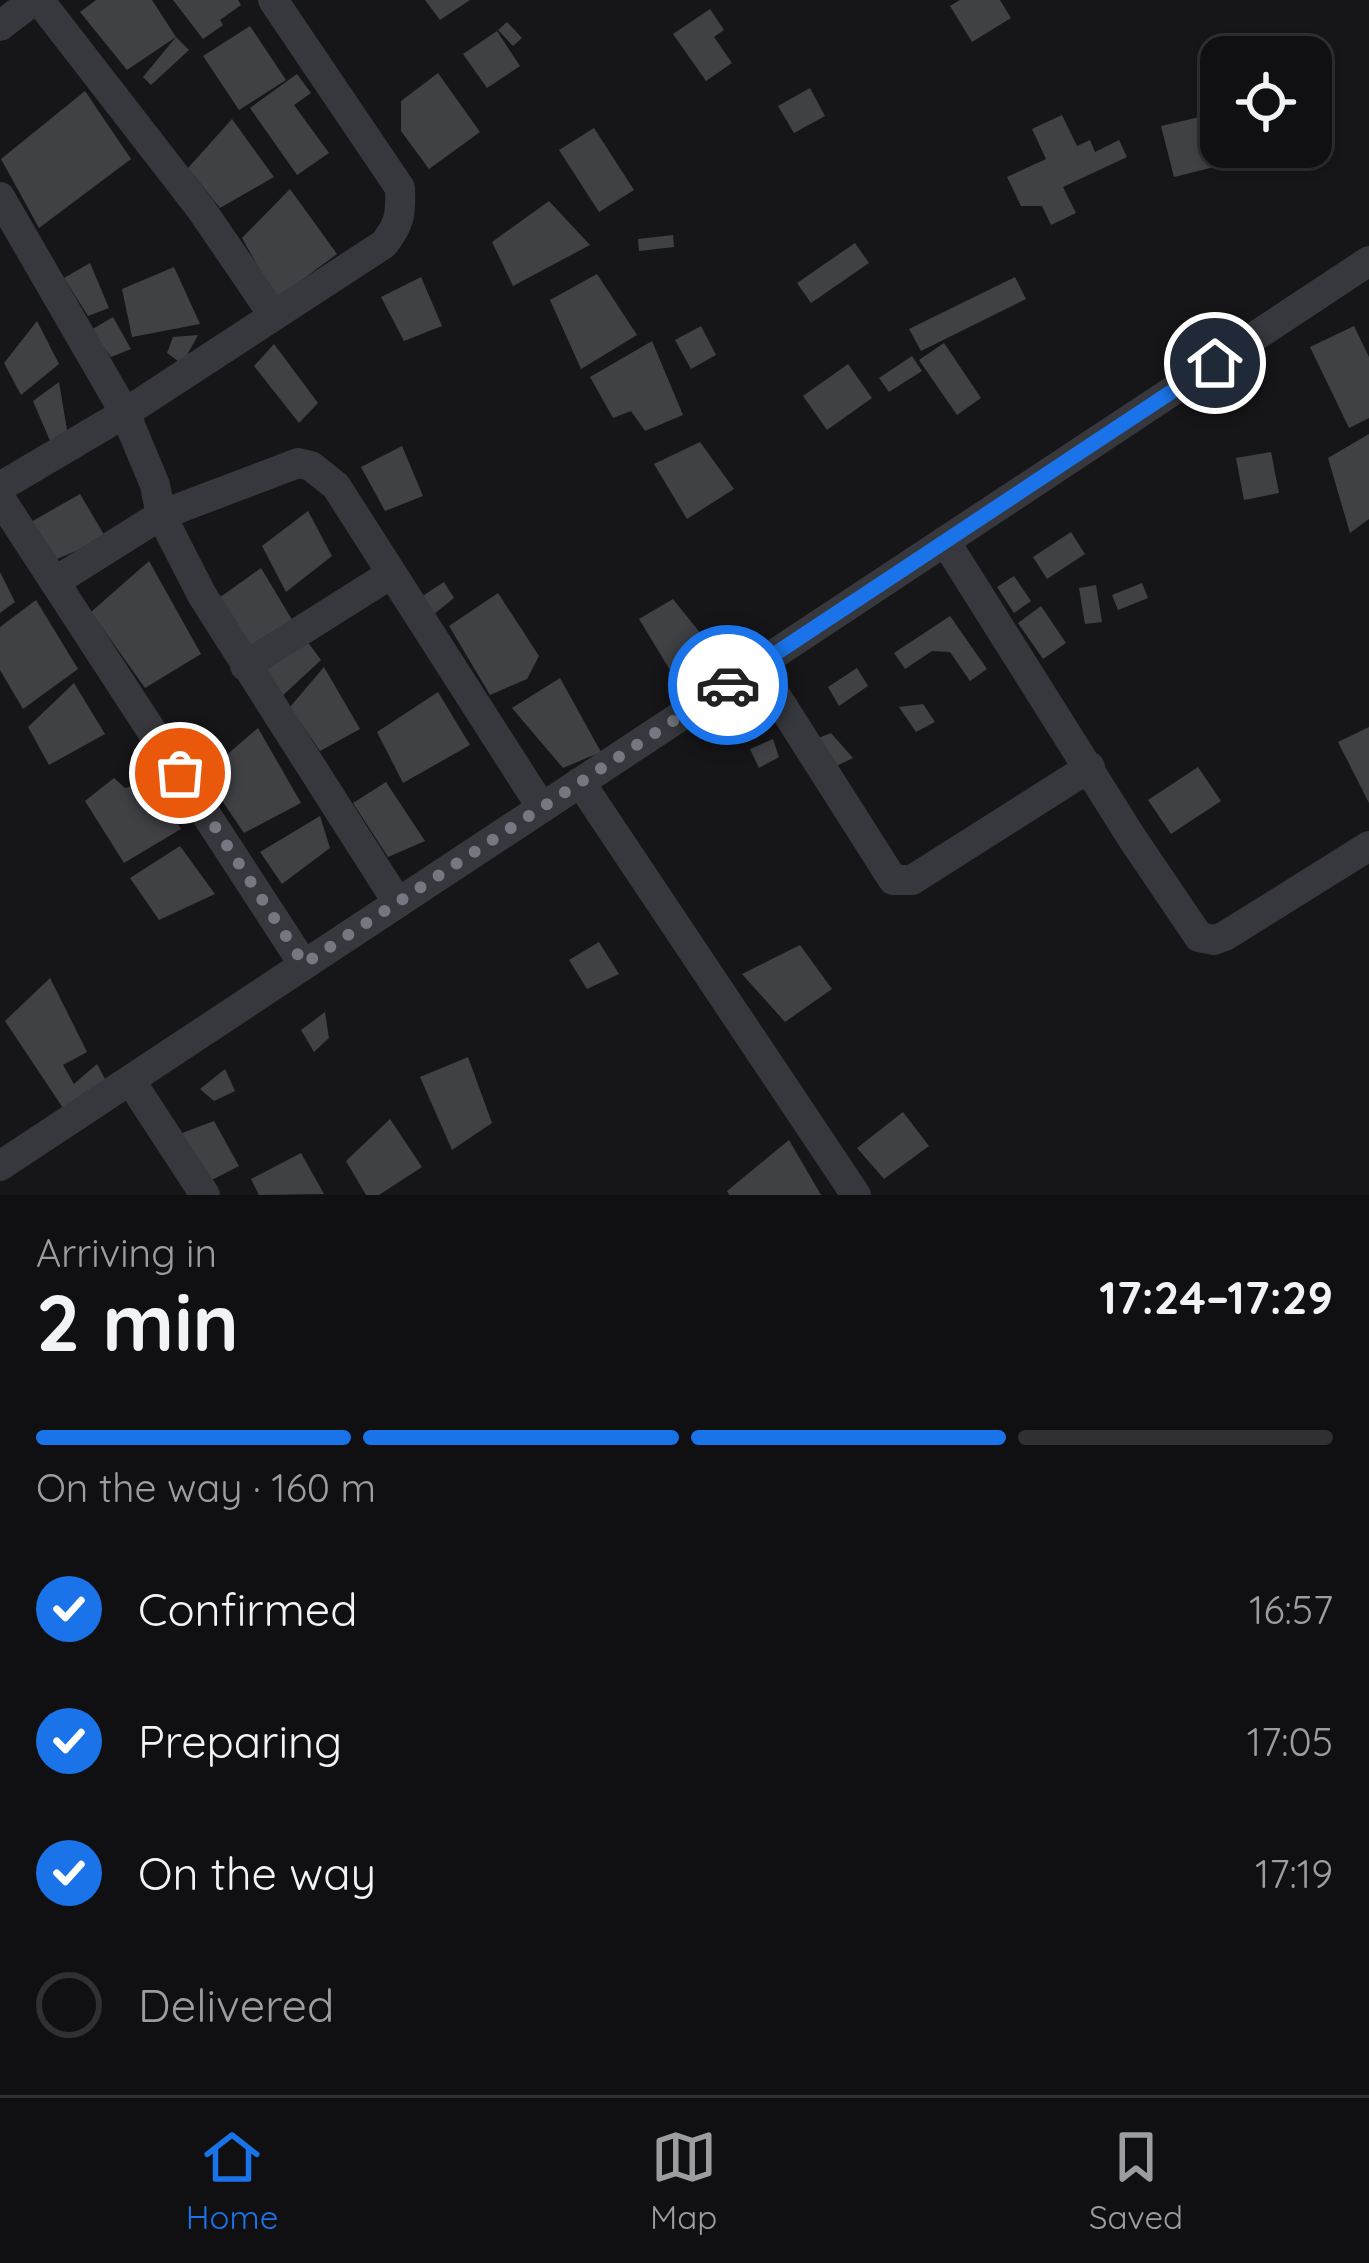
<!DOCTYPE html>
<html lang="en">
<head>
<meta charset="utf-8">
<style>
	:root { --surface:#101012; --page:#1e1e20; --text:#f1f3f6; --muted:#9c9d9f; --line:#303032; --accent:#1a73e8 }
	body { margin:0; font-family:Quicksand,sans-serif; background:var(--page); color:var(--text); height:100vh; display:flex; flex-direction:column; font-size:45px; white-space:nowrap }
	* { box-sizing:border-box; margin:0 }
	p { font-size:39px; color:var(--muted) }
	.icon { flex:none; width:66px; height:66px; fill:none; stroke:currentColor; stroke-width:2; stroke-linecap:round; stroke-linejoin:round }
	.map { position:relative; height:1195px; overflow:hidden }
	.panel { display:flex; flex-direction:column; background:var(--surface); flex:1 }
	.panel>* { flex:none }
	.fabs { position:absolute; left:1200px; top:36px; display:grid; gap:24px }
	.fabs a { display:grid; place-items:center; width:132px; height:132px; border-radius:24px; background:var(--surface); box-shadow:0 3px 9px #0004,0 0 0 3px var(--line); font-size:60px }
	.pin { position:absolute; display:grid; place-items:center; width:102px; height:102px; color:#fff; margin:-51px; border:6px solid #fff; border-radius:50%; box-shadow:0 3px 12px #0007 }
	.courier { position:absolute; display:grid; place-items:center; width:120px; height:120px; margin:-60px; border:9px solid #1a73e8; border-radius:50%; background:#fff; color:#222; box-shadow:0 3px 15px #0007 }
	.summary em { font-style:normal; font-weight:700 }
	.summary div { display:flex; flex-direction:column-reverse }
	.summary { display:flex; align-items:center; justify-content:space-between; height:204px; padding:0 36px }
	h1 { font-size:78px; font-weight:700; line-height:90px }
	.bar { display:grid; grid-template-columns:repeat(4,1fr); gap:18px 12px; align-content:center; height:144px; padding:0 36px }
	.bar i { height:15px; border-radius:9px; background:var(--line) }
	.bar .on { background:var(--accent) }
	.bar p { grid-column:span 4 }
	ol { padding:0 36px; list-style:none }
	li { display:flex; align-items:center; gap:36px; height:132px }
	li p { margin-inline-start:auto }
	li .icon { padding:12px; border-radius:50%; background:var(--accent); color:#fff; stroke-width:4 }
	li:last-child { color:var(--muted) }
	li i { width:66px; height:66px; border:6px solid var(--line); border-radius:50% }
	.tab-bar { display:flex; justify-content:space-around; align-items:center; height:168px; border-top:3px solid var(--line); background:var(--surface); font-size:33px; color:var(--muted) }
	.tab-bar a { display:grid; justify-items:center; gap:6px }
	.tab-bar .on { color:var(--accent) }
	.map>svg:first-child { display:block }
</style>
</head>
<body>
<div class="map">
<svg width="1369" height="1195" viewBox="0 0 1369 1195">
	<rect width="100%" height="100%" fill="#161618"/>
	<!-- building -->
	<path fill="#404145" d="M96,0H152L176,37L127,70L80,12Z
		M173,0H238L241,5L220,20L223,25L203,39Z
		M425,0H470L440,20Z
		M960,0H1000L1011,18L972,42L950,6Z
		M710,9L724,30L714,37L732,63L706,81L673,34Z
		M507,22L522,38L513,46L498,30Z
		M250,26L286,80L239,110L203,56Z
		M497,31L520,66L487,88L463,54Z
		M176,37L189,50L151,85L143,77Z
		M438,73L480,132L429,169L401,131V101Z
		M297,74L311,93L294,105L329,153L297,175L250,108Z
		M810,88L825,116L794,133L778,106Z
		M85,91L131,159L39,228L1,159Z
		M1323,95L1330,152L1274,159L1272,147H1311V97Z
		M1221,112V147H1251L1254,157L1174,177L1161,126Z
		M1062,115L1077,146L1090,140L1095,152L1119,140L1127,157L1063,187L1076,213L1051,225L1042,206H1021L1007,177L1046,159L1032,129Z
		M232,119L274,177L220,208L188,168Z
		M594,128L634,190L599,212L559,150Z
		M290,189L337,254L276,299L242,238Z
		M549,201L590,245L513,286L492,242Z
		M673,235L674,247L639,251L638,239Z
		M855,243L869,263L811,303L797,283Z
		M90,263L109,308L88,316L64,278Z
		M174,267L200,324L132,337L122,289Z
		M597,274L637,335L581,369L550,300Z
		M421,277L442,326L404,341L381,297Z
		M1015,277L1026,299L921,351L909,329Z
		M113,317L131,349L111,357L91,330Z
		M37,321L59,364L21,395L4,363Z
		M701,326L716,355L691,369L675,340Z
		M1354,326L1369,357V418L1349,428L1310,347Z
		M198,335L182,364L167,353L173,337Z
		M652,341L683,415L645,431L631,411L613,418L590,377Z
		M944,343L981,398L957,415L919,360Z
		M274,344L318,403L299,423L254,366Z
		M912,356L922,371L889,392L879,378Z
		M848,364L872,398L827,430L803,396Z
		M59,382L67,430L51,443L33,401Z
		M1369,434V519L1350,533L1328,458Z
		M700,442L734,489L687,519L654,464Z
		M402,446L423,496L385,511L361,467Z
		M1271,452L1279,493L1244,500L1236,458Z
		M80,494L106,538L57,559L31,522Z
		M308,511L332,556L286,592L262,546Z
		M1071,532L1085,554L1047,579L1033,557Z
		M149,561L201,654L145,688L91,612Z
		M261,568L294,623L250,648L219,598Z
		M0,572L15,602L0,613Z
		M1014,576L1031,601L1014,613L997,587Z
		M444,582L454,598L434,614L421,597Z
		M1142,583L1148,598L1118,610L1112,595Z
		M1096,585L1102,622L1085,624L1079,588Z
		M498,593L539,656L527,679L490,695L449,626Z
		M673,599L713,649L673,675L639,619Z
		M36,600L78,669L23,709L0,670V627Z
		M1041,606L1066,643L1043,659L1018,623Z
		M950,616L987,669L970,681L950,652L932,651L905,669L894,653Z
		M304,637L321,660L279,699L259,673Z
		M324,667L360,729L320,751L290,707Z
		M857,668L868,686L839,706L828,687Z
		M560,678L601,752L563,768L512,708Z
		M74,683L105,734L49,765L28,727Z
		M438,692L470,745L403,783L377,732Z
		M923,704L935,722L916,732L899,707Z
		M1369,727V803L1338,742Z
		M258,728L301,803L244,833L204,774Z
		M831,733L853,758L834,767L816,739Z
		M773,739L779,757L759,768L750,749Z
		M1198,767L1221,801L1171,834L1148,800Z
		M114,778L125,788L151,780L181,829L124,863L85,801Z
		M386,782L425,841L388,857L353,803Z
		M320,816L330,848L282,884L260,852Z
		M180,846L215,894L159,920L130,878Z
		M599,942L619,974L587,989L569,960Z
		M800,945L832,989L785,1022L742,974Z
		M50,978L87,1052L63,1065L74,1084L97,1064L112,1092L65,1111L5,1021Z
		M325,1012L329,1038L314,1052L301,1030Z
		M468,1057L492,1123L452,1150L420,1077Z
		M225,1069L235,1091L214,1101L200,1089Z
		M903,1112L929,1146L884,1179L857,1148Z
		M390,1119L422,1167L379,1195H366L346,1161Z
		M214,1121L239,1166L208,1182L182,1133Z
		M789,1140L821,1195H729L727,1191Z
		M301,1153L324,1194L259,1195L251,1179Z"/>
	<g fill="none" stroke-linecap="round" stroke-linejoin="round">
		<!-- minor -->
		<path stroke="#37383d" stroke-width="30" d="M39,0L201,209L274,316
			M0,26L34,0
			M0,197L125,413L155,485L161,515L202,595L398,903
			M0,487L125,413L384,244C400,223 401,215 400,188L273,0
			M0,498L304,965
			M945,541L1132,838L1199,937L1214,940L1225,936L1369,846
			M56,581L161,515L298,463L311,466L336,486L542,808
			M245,666L391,574
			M757,666L893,880H912L1090,767
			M580,782L856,1195
			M130,1080L205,1195
			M0,1166L1369,261"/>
	</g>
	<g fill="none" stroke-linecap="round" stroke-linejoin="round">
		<!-- done -->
		<path stroke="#757880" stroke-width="12" stroke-dasharray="0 21.6" d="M180,773L304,964L728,685"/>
		<!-- route -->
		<path stroke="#1a73e8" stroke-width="15" d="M728,685L1215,363"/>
	</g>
</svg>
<div class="fabs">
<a><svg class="icon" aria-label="locate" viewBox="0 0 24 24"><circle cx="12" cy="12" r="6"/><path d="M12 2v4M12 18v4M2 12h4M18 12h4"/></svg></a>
</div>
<div class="pin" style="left:180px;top:773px;background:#ea580c"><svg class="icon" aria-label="bag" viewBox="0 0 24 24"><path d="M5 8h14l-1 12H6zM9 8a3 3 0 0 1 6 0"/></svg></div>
<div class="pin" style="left:1215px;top:363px;background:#1f2937"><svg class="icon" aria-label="home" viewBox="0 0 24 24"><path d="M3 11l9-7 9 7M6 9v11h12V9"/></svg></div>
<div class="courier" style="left:728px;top:685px"><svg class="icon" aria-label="car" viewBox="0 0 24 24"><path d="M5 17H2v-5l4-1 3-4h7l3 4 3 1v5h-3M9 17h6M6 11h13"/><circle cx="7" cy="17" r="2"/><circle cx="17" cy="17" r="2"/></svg></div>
</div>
<section class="panel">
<div class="summary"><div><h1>2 min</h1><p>Arriving in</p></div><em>17:24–17:29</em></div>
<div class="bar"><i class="on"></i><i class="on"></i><i class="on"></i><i></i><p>On the way · 160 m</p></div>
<ol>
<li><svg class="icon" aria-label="check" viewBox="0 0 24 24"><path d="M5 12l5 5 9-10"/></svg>Confirmed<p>16:57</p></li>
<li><svg class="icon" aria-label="check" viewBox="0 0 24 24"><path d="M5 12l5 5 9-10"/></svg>Preparing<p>17:05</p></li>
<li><svg class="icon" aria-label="check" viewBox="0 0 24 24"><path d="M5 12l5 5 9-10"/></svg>On the way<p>17:19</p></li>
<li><i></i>Delivered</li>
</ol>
</section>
<nav class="tab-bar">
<a class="on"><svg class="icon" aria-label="home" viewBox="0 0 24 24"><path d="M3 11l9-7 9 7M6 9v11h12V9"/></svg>Home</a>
<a><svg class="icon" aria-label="map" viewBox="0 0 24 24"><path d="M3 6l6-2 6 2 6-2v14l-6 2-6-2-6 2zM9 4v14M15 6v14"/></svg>Map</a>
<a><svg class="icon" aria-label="saved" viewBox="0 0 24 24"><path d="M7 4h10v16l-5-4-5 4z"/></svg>Saved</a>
</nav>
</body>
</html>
